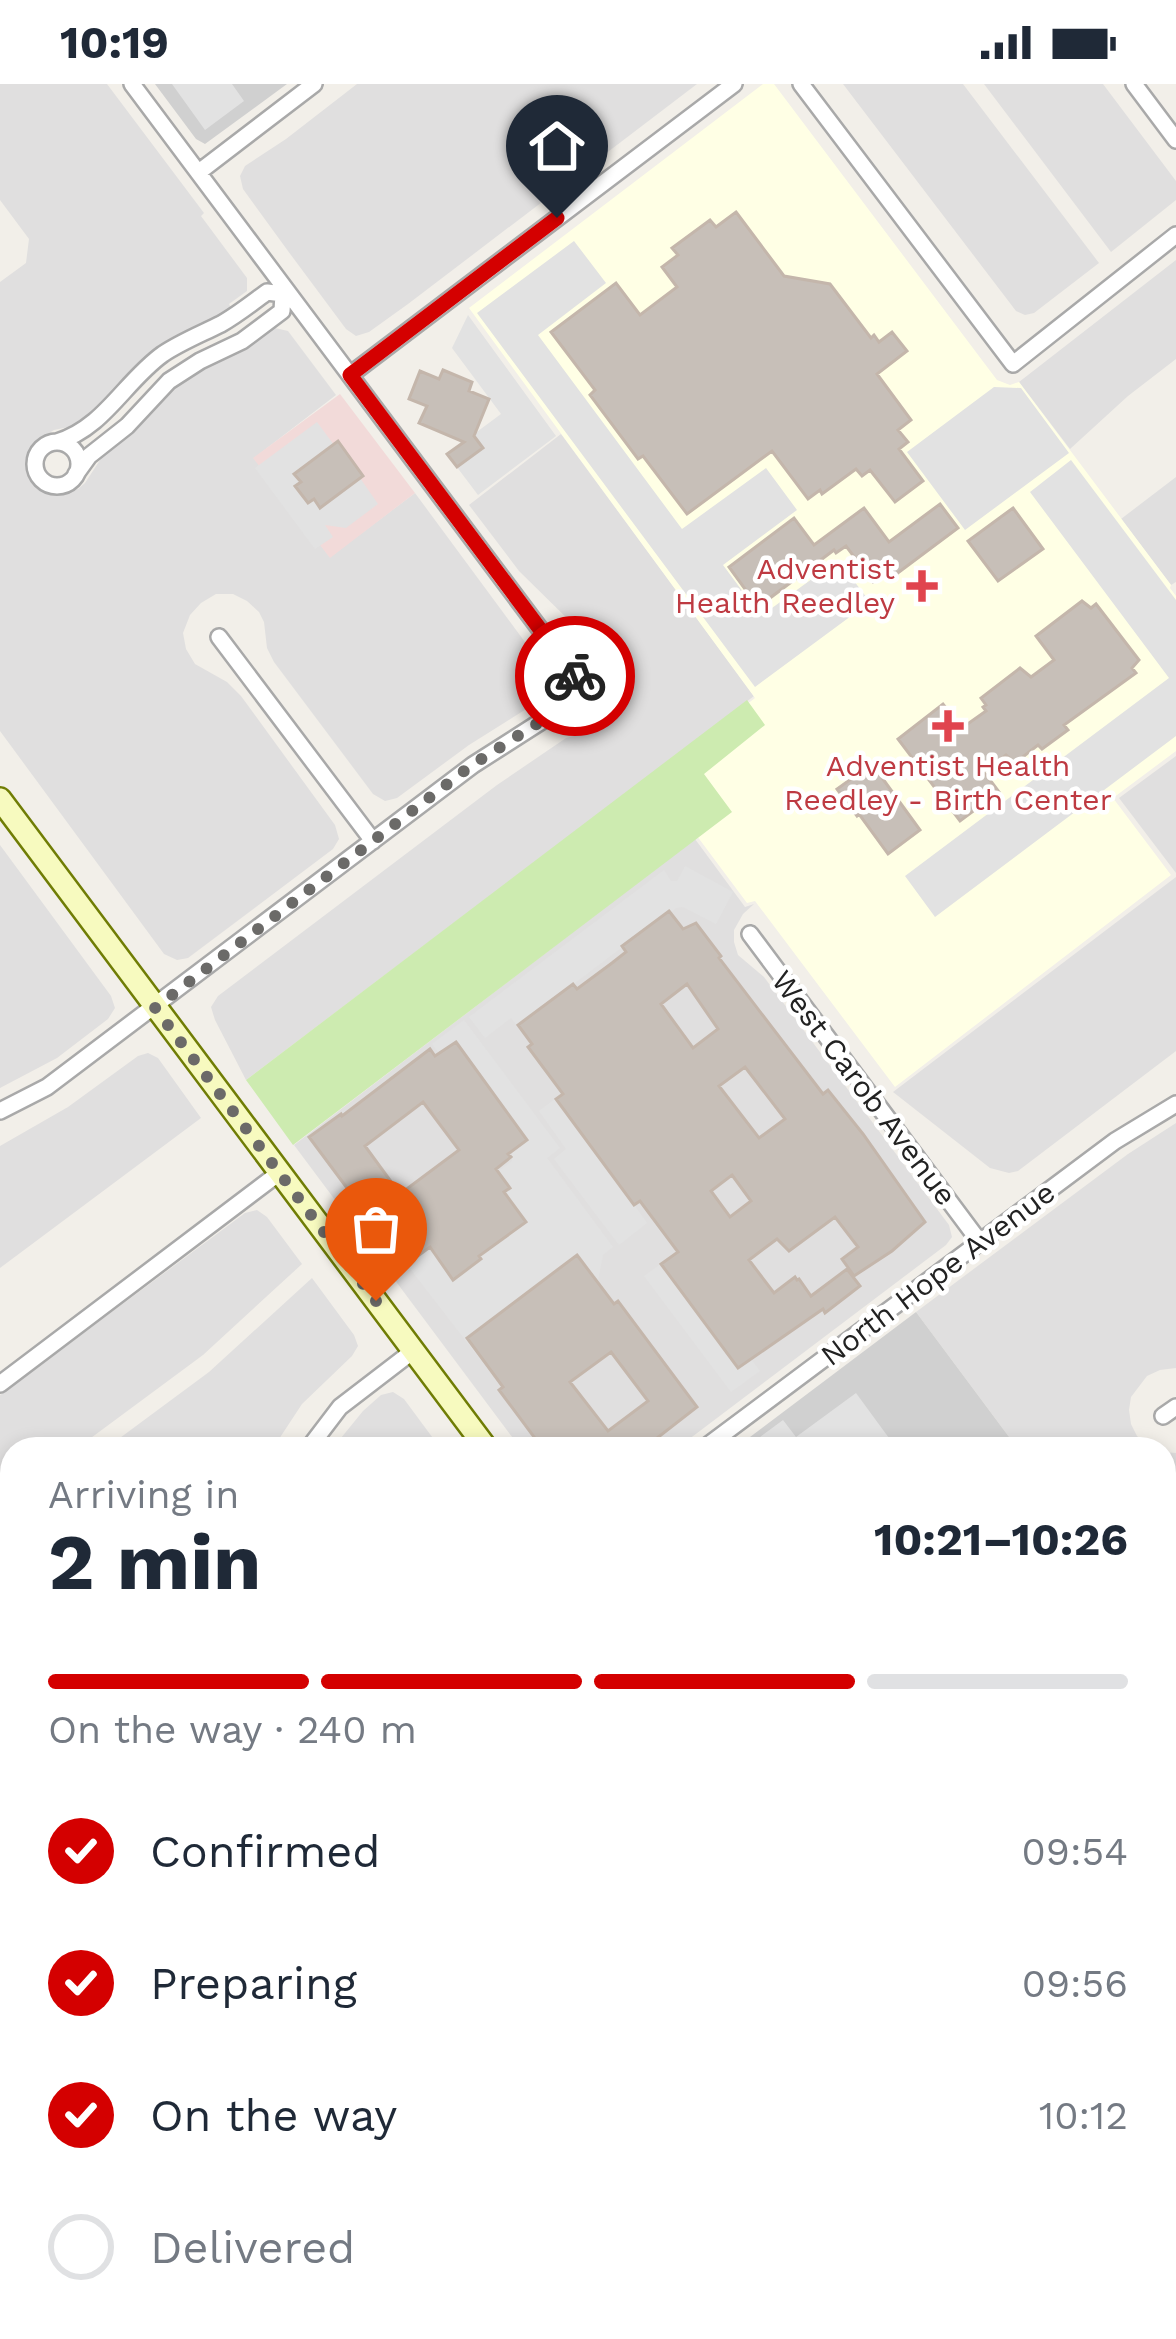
<!DOCTYPE html>
<html lang="en">
<head>
<meta charset="utf-8">
<style>
	:root { --surface:#fff; --page:#f6f6f7; --text:#1f2937; --muted:#747a83; --line:#e0e1e3; --accent:#d40000 }
	body { margin:0; font-family:"Work Sans",sans-serif; background:var(--page); color:var(--text); height:100vh; display:flex; flex-direction:column; font-size:45px; white-space:nowrap }
	* { box-sizing:border-box; margin:0 }
	p { font-size:39px; color:var(--muted) }
	.icon { flex:none; width:66px; height:66px; fill:none; stroke:currentColor; stroke-width:2; stroke-linecap:round; stroke-linejoin:round }
	.map { position:relative; flex:1; overflow:hidden }
	.drawer { position:absolute; left:0px; top:1353px; width:1176px; height:903px; display:flex; flex-direction:column; background:var(--surface); border-radius:36px 36px 0 0; box-shadow:0 6px 18px #0003 }
	.drawer>* { flex:none }
	.pin { position:absolute; display:grid; place-items:center; width:102px; height:102px; color:#fff; margin:-123px -51px; border-radius:50% 50% 50% 0; rotate:-45deg; box-shadow:0 0 12px #0007 }
	.pin .icon { rotate:45deg }
	.courier { position:absolute; display:grid; place-items:center; width:120px; height:120px; margin:-60px; border:9px solid #d40000; border-radius:50%; background:#fff; color:#222; box-shadow:0 3px 15px #0007 }
	.headline em { font-style:normal; font-weight:700 }
	.headline div { display:flex; flex-direction:column-reverse }
	.headline { display:flex; align-items:center; justify-content:space-between; height:204px; padding:0 48px }
	h1 { font-size:78px; font-weight:700; line-height:90px }
	.bar { display:grid; grid-template-columns:repeat(4,1fr); gap:18px 12px; align-content:center; height:144px; padding:0 48px }
	.bar i { height:15px; border-radius:9px; background:var(--line) }
	.bar .selected { background:var(--accent) }
	.bar p { grid-column:span 4 }
	ol { padding:0 48px; list-style:none }
	li { display:flex; align-items:center; gap:36px; height:132px }
	li p { margin-inline-start:auto }
	li .icon { padding:12px; border-radius:50%; background:var(--accent); color:#fff; stroke-width:4 }
	li:last-child { color:var(--muted) }
	li i { width:66px; height:66px; border:6px solid var(--line); border-radius:50% }
	.status { display:flex; justify-content:space-between; align-items:center; height:84px; padding:0 60px; background:var(--surface); direction:ltr }
	.status svg { height:33px; fill:currentColor }
	.map>svg:first-child { display:block }
</style>
</head>
<body>
<div class="status"><b>10:19</b><svg viewBox="0 0 49 12"><path d="M0 12V9h3v3zM5 12V6h3v6zM10 12V3h3v9zM15 12V0h3v12zM26 1h20v11H26zM47 4h2v5h-2z"/></svg></div>
<div class="map">
<svg width="1176" height="2255" viewBox="0 0 1176 2255">
	<rect width="100%" height="100%" fill="#f2efe9"/>
	<!-- residential -->
	<path fill="#e0dfdf" d="M0,0H107L204,129L201,132L247,194V207L229,220L231,224L160,263L133,286L104,320L78,341L54,346L39,355L30,370L29,379L36,397L48,407L56,409L78,405L85,399L104,370L185,293L275,244L288,247L336,311L254,374L330,473L415,409L547,588L550,599L543,611L531,622L469,661L397,714L385,717L373,710L274,578L267,564L264,538L259,528L247,517L233,510H216L201,519L190,531L183,549L186,565L195,580L227,598L241,612L335,741L339,755L333,765L188,874L177,876L164,870L0,647V198L26,179L29,155L0,116Z
		M357,0H697L408,220L369,248L356,252L346,245L288,167L243,105L240,92L245,82L286,55Z
		M843,0H963L1099,179L1034,229L1025,231L1016,227Z
		M984,0H1103L1176,97V116L1111,168Z
		M1176,176V275L1128,312L1070,365L1019,298Z
		M561,350L754,612L246,996L215,936L211,923L218,912L497,701L566,654L606,644L608,635L623,615L626,606L618,597L626,585L616,567L581,548L519,487L469,421Z
		M1176,393V498L1171,501L1121,435Z
		M1176,672V789L1119,714Z
		M695,755L745,823L754,820L743,830L734,846V858L738,871L764,893L949,1141L952,1153L946,1161L676,1365H521L294,1061Z
		M0,761L111,912L115,924L108,935L57,974L0,1004Z
		M1176,793V967L1018,1087L1009,1089L990,1084L893,1008Z
		M148,969L158,974L201,1034L0,1184V1062L68,1023L138,972Z
		M1176,1039V1284L1160,1286L1147,1292L1131,1313L1129,1326L1131,1340L1137,1352L1153,1365H1018L916,1228L1128,1070Z
		M257,1126L267,1133L302,1180L203,1271L76,1365H12V1413L0,1421V1311L245,1129Z
		M312,1194L354,1251L358,1262L352,1272L302,1320L279,1355L269,1365H105L209,1288Z
		M393,1308L404,1315L441,1365H332L363,1327L381,1311Z
		M1164,1368L1176,1369V1506L1164,1491Z
		M12,1433V1554L5,1556L0,1552V1442Z
		M0,1634L12,1650V2244H373L359,2255H0Z"/>
	<!-- commercial -->
	<path fill="#f2dad9" d="M340,310L415,409L330,474L253,374Z"/>
	<!-- education -->
	<path fill="#ffffe5" d="M763,0H774L997,296L1010,301L1019,298L1171,501L1170,504L1176,512V667L1113,714L1171,791L895,1003L755,817L747,819L653,693L755,614L469,224Z
		M1176,1715V2255H1153L1145,2244H1164V1725Z"/>
	<!-- religious -->
	<path fill="#d0d0d0" d="M155,0H287L205,60L196,55Z
		M916,1228L1018,1365H734Z
		M1164,1491L1176,1506V1628L1164,1637Z"/>
	<!-- farmland -->
	<path fill="#eef0d5" d="M475,2244H1145L1153,2255H460Z"/>
	<!-- grass -->
	<path fill="#cdebb0" d="M747,616L765,641L704,690L732,728L293,1061L246,996Z"/>
	<!-- parking -->
	<path fill="#e2e2e2" d="M172,0H232L244,17L205,46Z
		M574,157L606,199L538,251L682,445L766,384L797,426L723,481L761,532L838,476L870,518L755,603L477,229Z
		M468,231L556,352L478,411L447,370L501,330L452,264Z
		M994,303L1021,304L1069,369L965,446L907,368Z
		M317,338L334,361L295,390L301,398L296,403L308,419L314,415L320,423L360,394L378,420L346,444L325,441L333,453L315,465L255,384Z
		M1071,376L1176,516V652L935,833L905,792L1169,594L1030,408Z
		M685,782L733,808L716,840L683,823L676,824L672,828L680,839L631,876L621,864L575,899L584,912L527,954L511,934L485,954L469,933L664,786L671,797H677Z
		M464,936L560,1064L547,1074L613,1163L603,1171L598,1197L613,1217L500,1301L394,1164L512,1077V1069L432,960Z
		M568,1005L647,1112L635,1122L647,1139L619,1161L554,1075L566,1065L539,1027Z
		M673,1171L760,1287L731,1308L644,1192Z
		M856,1309L897,1365H757L752,1359L783,1336L796,1353Z
		M1176,1552V1616L1164,1625V1561Z"/>
	<!-- building -->
	<path fill="#c7bfb8" stroke="#c4b6ab" stroke-width="3" fill-rule="evenodd" d="M736,128L784,192L830,200L871,254L874,251L879,258L892,248L907,267L877,290L911,336L898,346L908,358L899,365L923,397L895,418L870,386L862,392L856,385L822,410L820,406L808,415L772,367L687,430L643,372L638,375L590,311L595,306L551,248L616,199L640,231L677,203L662,183L678,171L672,164L710,136L716,143Z
		M443,286L472,298L469,307L489,315L474,352L483,364L457,383L447,370L464,358L419,339L427,322L409,315L420,287L439,295Z
		M338,357L363,392L320,424L314,415L308,419L295,402L301,398L294,390Z
		M940,420L958,444L895,491L891,485L873,498L846,462L836,469L834,466L758,523L729,483L794,434L814,461L864,424L889,458Z
		M1013,424L1043,465L998,497L968,457Z
		M1082,517L1091,524L1096,520L1139,576L1132,584L1136,589L1064,641L1068,646L1042,665L1038,661L1015,679L1006,671L984,688L999,708L960,737L898,655L943,620L962,644L986,627L983,623L986,621L981,614L1020,584L1031,593L1054,576L1036,552Z
		M872,680L920,746L888,770L859,730L857,732L837,705Z
		M669,827L683,845L696,839L721,872L719,874L823,1010L828,1006L863,1050L925,1138L892,1167L854,1192L842,1175L858,1163L835,1133L789,1167L777,1155L749,1176L774,1209L795,1193L797,1196L799,1195L811,1212L847,1185L860,1202L825,1229L823,1225L738,1284L661,1180L678,1168L640,1117L634,1121L556,1015L563,1010L528,963L532,960L518,941L573,900L577,905L612,879L626,868L622,862ZM687,900L718,945L693,964L661,920ZM745,983L785,1035L759,1054L719,1002ZM732,1091L751,1117L730,1133L711,1107Z
		M456,958L527,1056L508,1070L511,1073L496,1085L510,1104L504,1108L526,1138L479,1172L481,1175L453,1196L430,1163L407,1180L393,1162L391,1163L309,1053L341,1030L342,1032L430,965L435,972ZM423,1018L459,1066L400,1110L365,1062Z
		M577,1171L614,1220L618,1217L697,1323L643,1365H543L499,1306L503,1303L467,1254ZM611,1268L648,1317L608,1347L570,1298Z"/>
	<g fill="none" stroke-linecap="round" stroke-linejoin="round">
		<defs>
			<path id="street" d="M801,0L1013,280L1176,151
				M1134,0L1176,56
				M199,88L314,0
				M350,291L734,0
				M57,358C104,344 125,297 163,270C181,258 201,250 221,240C237,231 252,219 267,208L283,210
				M35 380a22 22 0 1 1 44 0a22 22 0 1 1-44 0Z
				M76,390L89,372L127,342L169,297L200,277L242,257L282,227L283,210L287,207
				M219,553L373,757
				M750,850L979,1157
				M0,1027L47,1003L473,681L587,608L132,0
				M0,1300L279,1089
				M1163,1332L1176,1323
				M308,1365L340,1323L413,1267
				M703,1365L1115,1057L1176,1020
				M0,1584L12,1600
				M0,1789L12,1780
				M0,1949L12,1965
				M0,2080L12,2071
				M157,2255L172,2244"/>
			<path id="secondary" d="M0,715L487,1365"/>
			<path id="primary" d="M1164,1679L1176,1670
				M399,2255L414,2244"/>
		</defs>
		<!-- street casing -->
		<use href="#street" stroke="#a9a9a9" stroke-width="20"/>
		<!-- secondary casing -->
		<use href="#secondary" stroke="#707d05" stroke-width="26"/>
		<!-- primary casing -->
		<use href="#primary" stroke="#a06b00" stroke-width="28"/>
		<!-- street -->
		<use href="#street" stroke="#fff" stroke-width="15"/>
		<!-- secondary -->
		<use href="#secondary" stroke="#f7fabf" stroke-width="21"/>
		<!-- primary -->
		<use href="#primary" stroke="#fcd6a4" stroke-width="24"/>
	</g>
	<g fill="none" stroke-linecap="round" stroke-linejoin="round">
		<!-- done -->
		<path stroke="#6b6a68" stroke-width="12" stroke-dasharray="0 21.6" d="M376,1217L155,924L472,681L587,608L575,592"/>
		<!-- route -->
		<path stroke="#d40000" stroke-width="15" d="M557,134L350,291L575,592"/>
	</g>
	<!-- markers -->
	<g fill="#e0444e" stroke="#fff" stroke-width="4.5">
		<path d="M916 484h12v12h12v12h-12v12h-12v-12h-12v-12h12z"/>
		<path d="M942 624h12v12h12v12h-12v12h-12v-12h-12v-12h12z"/>
	</g>
	<g text-anchor="middle" stroke-width="9" stroke-linejoin="round" paint-order="stroke">
		<!-- health labels -->
		<g font-size="30" fill="#be3a42" stroke="#fff" text-anchor="end">
			<text x="895" y="495">Adventist<tspan x="895" dy="34">Health Reedley</tspan></text>
			<text x="948" y="692" text-anchor="middle">Adventist Health<tspan x="948" dy="34">Reedley - Birth Center</tspan></text>
		</g>
		<!-- street labels -->
		<g font-size="30" fill="#222" stroke="#fff">
			<text transform="translate(864 1004) rotate(53)" y="10">West Carob Avenue</text>
			<text transform="translate(938 1190) rotate(-37)" y="10">North Hope Avenue</text>
		</g>
	</g>
</svg>
<div class="pin" style="left:376px;top:1217px;background:#ea580c"><svg class="icon" aria-label="bag" viewBox="0 0 24 24"><path d="M5 8h14l-1 12H6zM9 8a3 3 0 0 1 6 0"/></svg></div>
<div class="pin" style="left:557px;top:134px;background:#1f2937"><svg class="icon" aria-label="home" viewBox="0 0 24 24"><path d="M3 11l9-7 9 7M6 9v11h12V9"/></svg></div>
<div class="courier" style="left:575px;top:592px"><svg class="icon" aria-label="bike" viewBox="0 0 24 24"><circle cx="6" cy="16" r="4"/><circle cx="18" cy="16" r="4"/><path d="M6 16l4-8h5l3 8M10 8l3 8H6M13 5h3"/></svg></div>
<section class="drawer">
<div class="headline"><div><h1>2 min</h1><p>Arriving in</p></div><em>10:21–10:26</em></div>
<div class="bar"><i class="selected"></i><i class="selected"></i><i class="selected"></i><i></i><p>On the way · 240 m</p></div>
<ol>
<li><svg class="icon" aria-label="check" viewBox="0 0 24 24"><path d="M5 12l5 5 9-10"/></svg>Confirmed<p>09:54</p></li>
<li><svg class="icon" aria-label="check" viewBox="0 0 24 24"><path d="M5 12l5 5 9-10"/></svg>Preparing<p>09:56</p></li>
<li><svg class="icon" aria-label="check" viewBox="0 0 24 24"><path d="M5 12l5 5 9-10"/></svg>On the way<p>10:12</p></li>
<li><i></i>Delivered</li>
</ol>
</section>
</div>
</body>
</html>
